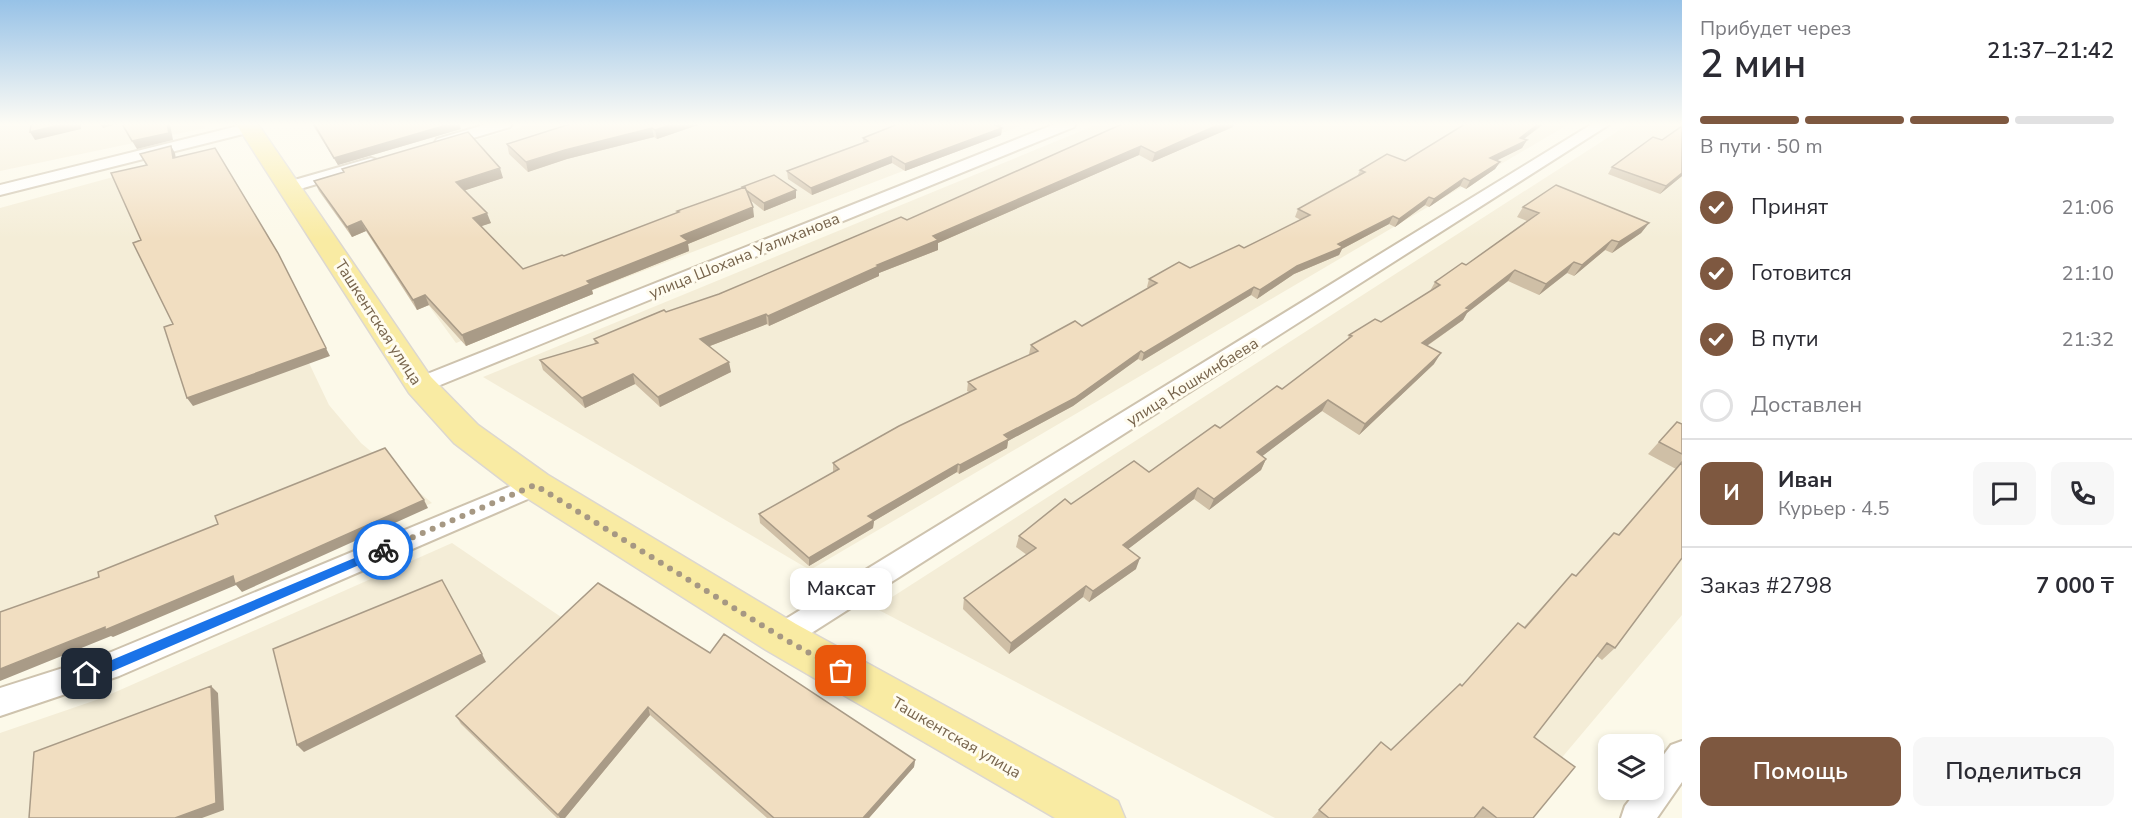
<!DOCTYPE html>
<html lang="ru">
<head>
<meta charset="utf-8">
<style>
	:root { --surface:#fff; --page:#f7f7f7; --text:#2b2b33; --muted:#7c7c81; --line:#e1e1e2; --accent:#7e5840 }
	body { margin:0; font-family:"Nunito Sans",sans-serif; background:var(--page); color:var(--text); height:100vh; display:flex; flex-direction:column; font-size:22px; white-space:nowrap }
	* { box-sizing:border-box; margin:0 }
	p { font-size:20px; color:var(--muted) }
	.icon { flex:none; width:33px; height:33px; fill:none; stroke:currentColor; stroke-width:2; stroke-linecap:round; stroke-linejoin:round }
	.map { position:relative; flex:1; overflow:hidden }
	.panel { display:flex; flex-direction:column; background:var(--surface); width:450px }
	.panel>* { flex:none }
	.buttons { position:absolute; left:1598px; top:734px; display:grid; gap:12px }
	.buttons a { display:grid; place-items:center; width:66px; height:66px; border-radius:12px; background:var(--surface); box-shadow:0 3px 9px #0003; font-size:30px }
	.pin { position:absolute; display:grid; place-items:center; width:51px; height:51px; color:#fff; margin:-26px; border-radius:12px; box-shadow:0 3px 9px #0006 }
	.courier { position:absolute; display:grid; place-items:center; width:60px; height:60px; margin:-30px; border:4px solid #1a73e8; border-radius:50%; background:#fff; color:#222; box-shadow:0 2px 8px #0007 }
	.bubble { position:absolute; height:42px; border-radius:12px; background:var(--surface); box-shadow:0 3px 9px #0003; font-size:20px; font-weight:600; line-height:42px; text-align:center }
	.headline em { font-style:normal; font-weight:600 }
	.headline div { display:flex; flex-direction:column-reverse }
	.headline { display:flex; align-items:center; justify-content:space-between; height:102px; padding:0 18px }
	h1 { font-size:39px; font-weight:600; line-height:45px }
	.bar { display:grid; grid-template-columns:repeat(4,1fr); gap:9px 6px; align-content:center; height:72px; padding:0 18px }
	.bar i { height:8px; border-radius:4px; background:var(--line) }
	.bar .current { background:var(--accent) }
	.bar p { grid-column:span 4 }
	.line { display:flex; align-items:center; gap:15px; padding:0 18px; border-top:2px solid var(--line) }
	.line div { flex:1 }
	.round { display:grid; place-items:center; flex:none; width:63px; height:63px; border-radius:12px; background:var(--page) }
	ol { padding:0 18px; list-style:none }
	li { display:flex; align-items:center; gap:18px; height:66px }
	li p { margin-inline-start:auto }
	li .icon { padding:6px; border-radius:50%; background:var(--accent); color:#fff; stroke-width:4 }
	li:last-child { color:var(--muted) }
	li i { width:33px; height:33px; border:3px solid var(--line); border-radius:50% }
	.button { display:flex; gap:12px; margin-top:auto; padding:12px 18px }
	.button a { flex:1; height:69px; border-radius:12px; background:var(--accent); color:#fff; font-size:24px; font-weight:600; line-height:69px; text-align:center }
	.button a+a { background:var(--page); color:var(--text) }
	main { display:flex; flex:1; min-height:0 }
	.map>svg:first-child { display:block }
</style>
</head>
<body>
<main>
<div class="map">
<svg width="1682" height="818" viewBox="0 0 1682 818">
	<rect width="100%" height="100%" fill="#fcf9e9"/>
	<!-- residential -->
	<path fill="#f4edd7" d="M0,124H204L205,128L0,171Z
		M531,124H1025L456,343L338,181Z
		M1098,124H1569L810,570L483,377Z
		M1629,124H1682V615L1511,818H1275L875,608Z
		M208,151L329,405L361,443L432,503L14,673L0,675V208Z
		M452,543L857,818H0V733L102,698Z"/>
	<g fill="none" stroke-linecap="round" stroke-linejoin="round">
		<defs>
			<path id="minor" d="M246,124L255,125L258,128L255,131L0,195V185Z
				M487,124H512L510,127L443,147L435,142L437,139Z
				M1055,124H1076L1074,127L428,390L420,392L412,390L409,385L412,380Z
				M1592,124H1610L791,646L781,649L771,646L767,637L771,628Z
				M371,158L377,160L379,163L377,166L290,192L282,187L284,183Z
				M535,476L544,478L547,485L544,492L119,676L0,716V688L104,655Z
				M1682,741V782L1657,818H1621L1625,806L1638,789H1653V769L1671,745Z"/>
			<path id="primary" d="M236,124H258L431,377L478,425L548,475L796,624L1118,801L1125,818H1055L766,650L522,495L454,443L409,393Z"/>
		</defs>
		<!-- minor casing -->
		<use href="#minor" stroke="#cec3ae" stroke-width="4"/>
		<!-- primary casing -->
		<use href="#primary" stroke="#dcd7d0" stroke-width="3"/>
		<!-- minor -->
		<use href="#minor" fill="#fff" fill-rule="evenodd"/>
		<!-- primary -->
		<use href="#primary" fill="#f9eba3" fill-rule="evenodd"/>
	</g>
	<!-- wall -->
	<path fill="#cfbfa6" d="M312,124H459L461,129L338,165Z
		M570,124H701L657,139L654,137L567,159L528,172L509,154L507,144Z
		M898,124H1005L998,127L1002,128L1001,135L905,171L892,163L812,195L788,179L787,171L863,143V138Z
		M1122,124L1233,127L1152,162L1139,155L938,243V250L879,273V276L769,326L767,324L710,346L731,372L660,407L635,384L585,408L543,370L540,360L595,344L594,339L666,312L719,294L907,220Z
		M1465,124H1544L1524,139L1527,140L1522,148L1497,160L1500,162L1495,169L1466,189L1460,186L1429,207L1425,205L1395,227L1389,224L1342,249L1339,255L1294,274L1257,299L1251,295L1142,361L1138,359L1073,406L1008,441L1007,448L959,474L957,472L874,521L873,528L809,566L760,523L759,514L833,472V463L969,392L967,391L968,382L1030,355L1029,354L1031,345L1082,326L1149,288L1147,287L1149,279L1190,268L1244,248L1301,220L1295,217L1298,209L1357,177L1360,170L1405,161Z
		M1662,140L1682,176L1660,194L1608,174L1612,167Z
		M342,169L503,178L465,190L491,223L481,226L523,269L564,256L677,213V211L742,188V187L796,190V198L764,211L750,200L754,217L688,244L689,251L592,290L593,294L466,346L429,305L417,310L366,231L352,237L319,191L314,181L343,172Z
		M1523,207L1649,223L1641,233L1612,253L1605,250L1574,276L1567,273L1539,295L1508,281L1467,313L1463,320L1427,346L1434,364L1359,435L1322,411L1262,456L1266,459L1261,470L1209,510L1194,499L1128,549L1136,569L1089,602L1083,597L1009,654L963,609L964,598L1027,555L1016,547L1019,536L1071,504L1149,472L1282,389L1347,341L1349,335L1381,322L1430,291L1435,282L1466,265L1527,221L1517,217Z
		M1677,422L1682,424V558L1615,648L1602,660L1597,656L1534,737L1533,818H1312L1381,742L1391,750L1462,686L1524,627L1572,574L1576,576L1614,533L1618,535L1676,469L1648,454Z
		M710,653L915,760L914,767L869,818H767L650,715L565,818H557L461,724L456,716Z"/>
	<!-- shaded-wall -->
	<path fill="#a99b87" d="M64,124H81V129L35,140L30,132Z
		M101,124H117L103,128Z
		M167,124H170L173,140L137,149L132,141Z
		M450,124H459L461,129L338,165L334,158Z
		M673,124H701L657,139L655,130Z
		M989,124H1005L988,130Z
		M1220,124H1234L1233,127L1152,162L1155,153Z
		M1538,124H1543L1516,145L1527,140L1522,148L1486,166L1490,158L1520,138Z
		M652,128L654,137L567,159L528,172L526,162L565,150Z
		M1002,128L1001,135L905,171V164Z
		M171,146L175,153L177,166L173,158Z
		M1141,146L1139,155L938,243V250L879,273V276L769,326L768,316L877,265L933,236Z
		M892,156V163L812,195L811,188Z
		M1500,162L1495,169L1466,189L1470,181Z
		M500,168L503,178L460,192L456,182Z
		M1682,173V176L1660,194L1666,186Z
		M1464,178L1460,186L1429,207L1434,199Z
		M796,190V198L764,211V203Z
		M1429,197L1425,205L1395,227L1399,219Z
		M753,207L754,217L688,244L689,251L592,290L593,294L466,346L462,335L587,281L681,236Z
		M487,213L491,223L476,228L473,218Z
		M1393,216L1389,224L1342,249L1339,255L1294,274L1257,299L1260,290L1297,266Z
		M361,221L366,231L352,237L347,227Z
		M1649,223L1641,233L1612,253L1619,242Z
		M1612,240L1605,250L1574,276L1582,265Z
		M278,253L330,356L193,406L187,398Z
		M1574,262L1567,273L1539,295L1546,284Z
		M1515,270L1508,281L1467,313L1463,320L1415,354L1422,343Z
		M1254,287L1251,295L1142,361L1144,353Z
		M425,295L429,305L417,310L413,300Z
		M766,314L767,324L702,349L700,339Z
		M1141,351L1138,359L1073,406L1008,441L1007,448L959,474L960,465L1004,435Z
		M1441,353L1434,364L1359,435L1365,424Z
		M729,362L731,372L660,407L658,397Z
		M633,374L635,384L585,408L582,398Z
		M1328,400L1322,411L1252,464L1257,452Z
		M1266,459L1261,470L1209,510L1214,499Z
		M958,464L957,472L874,521L873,528L809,566V558L868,516Z
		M1198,488L1194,499L1119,556L1123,545Z
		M424,500L428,508L242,592L236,585L113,637L111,636L0,681V669L233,576Z
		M1140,558L1136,569L1089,602L1093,591Z
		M1086,586L1083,597L1009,654L1011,643Z
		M482,654L486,662L304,752L297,745Z
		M211,686L218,693L224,810L202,818H175Z
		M648,707L650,715L565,818H560L558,815Z
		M915,760L914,767L869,818H863Z"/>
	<!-- building -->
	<path fill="#f1dec1" stroke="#a99b87" stroke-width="1.5" d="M31,124H64L30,132Z
		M122,124H167L169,133L132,141Z
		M314,124H450L334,158Z
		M570,124H673L655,130L652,128L565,150L526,162L507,144Z
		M898,124H993L1002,128L905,164L892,156L811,188L787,171L868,141L863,138Z
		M1122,124H1220L1155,153L1141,146L933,236L938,240L877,265L879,266L768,316L766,314L700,339L729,362L658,397L633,374L582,398L540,360L598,343L594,339L664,310L666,312L719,294L901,217L907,220Z
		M1465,124H1538L1520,138L1527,140L1490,158L1500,162L1470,181L1464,178L1434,199L1429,197L1399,219L1393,216L1338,244L1343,247L1297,266L1260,290L1254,287L1144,353L1141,351L1075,398L1004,435L1009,439L960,465L958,464L868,516L874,520L809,558L759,514L839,469L833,463L899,426L976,389L968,382L1038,351L1031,345L1075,321L1082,326L1157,283L1149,279L1179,262L1190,268L1239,245L1244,248L1310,215L1298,209L1365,172L1360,170L1387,154L1405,161Z
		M1682,126V173L1666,186L1612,167L1653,137L1662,140Z
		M468,132L500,168L456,182L487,213L473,218L523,269L562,255L564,256L679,212L677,211L745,187L753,207L681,236L688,241L587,281L590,284L462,335L425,295L413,300L361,221L347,227L314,181L344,172L342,169Z
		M171,146L173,158L215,148L278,253L326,348L187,398L164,327L173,324L133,243L141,240L111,173L147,165L140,154Z
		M774,175L796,190L764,203L746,190L745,187L743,188L742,187Z
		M1556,185L1649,223L1619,242L1612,240L1582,265L1574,262L1546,284L1515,270L1466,308L1469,309L1422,343L1441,353L1365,424L1328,400L1257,452L1266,459L1214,499L1198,488L1123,545L1140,558L1093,591L1086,586L1011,643L964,598L1036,548L1019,536L1065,499L1071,504L1134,461L1149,472L1215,425L1220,428L1277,386L1282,389L1352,336L1349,335L1375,319L1381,322L1440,285L1435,282L1462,263L1466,265L1539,213L1523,207Z
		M1677,422L1682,424V454L1659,442Z
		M385,448L424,500L235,584L233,576L105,630V627L0,669V612L99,577L98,572L218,524L215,516Z
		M1682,462V558L1615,648L1607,643L1534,737L1575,767L1533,818H1497L1483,807L1474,818H1329L1319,810L1381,742L1391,750L1460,684L1462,686L1518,623L1525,628L1572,574L1576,576L1614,533L1619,535Z
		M442,580L482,654L297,745L273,649Z
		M598,583L710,653L724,634L915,760L863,818H774L648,707L558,815L456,716Z
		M211,686L216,803L175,818H29L34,752Z"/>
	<!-- sky -->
	<linearGradient id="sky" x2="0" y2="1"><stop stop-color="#97c2e7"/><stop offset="0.52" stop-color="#fefcf5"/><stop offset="1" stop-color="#fefcf5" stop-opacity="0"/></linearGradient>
	<rect width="1682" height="239" fill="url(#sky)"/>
	<!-- route -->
	<path fill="#1a73e8" d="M383,546L388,550L387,553L113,671L87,680L81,674L83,670L107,662Z"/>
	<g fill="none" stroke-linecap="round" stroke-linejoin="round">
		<!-- done -->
		<path stroke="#a69883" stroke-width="6" stroke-dasharray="0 10.8" d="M383,550L535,485L781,637L841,671"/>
	</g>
	<g text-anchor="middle" stroke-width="6" stroke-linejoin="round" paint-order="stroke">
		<!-- street labels -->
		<g font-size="16" fill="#77644c" stroke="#fffcef">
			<text transform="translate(744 255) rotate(-22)" y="6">улица Шохана Уалиханова</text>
			<text transform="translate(379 322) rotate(57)" y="6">Ташкентская улица</text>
			<text transform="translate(1192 381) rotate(-32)" y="6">улица Кошкинбаева</text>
			<text transform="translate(957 737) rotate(30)" y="6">Ташкентская улица</text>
		</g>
	</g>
</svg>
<div class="buttons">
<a><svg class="icon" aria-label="layers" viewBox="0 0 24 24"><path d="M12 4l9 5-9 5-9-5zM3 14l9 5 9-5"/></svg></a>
</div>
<div class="pin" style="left:841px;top:671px;background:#ea580c"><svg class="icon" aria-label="bag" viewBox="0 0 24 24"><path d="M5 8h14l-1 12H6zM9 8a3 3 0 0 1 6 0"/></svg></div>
<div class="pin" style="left:87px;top:674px;background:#1f2937"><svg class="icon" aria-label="home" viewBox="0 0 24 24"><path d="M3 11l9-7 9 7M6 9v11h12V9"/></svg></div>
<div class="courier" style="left:383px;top:550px"><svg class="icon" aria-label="bike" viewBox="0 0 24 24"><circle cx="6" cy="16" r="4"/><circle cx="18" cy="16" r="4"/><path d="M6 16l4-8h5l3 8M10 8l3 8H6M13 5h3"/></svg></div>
<div class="bubble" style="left:790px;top:568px;width:102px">Максат</div>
</div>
<section class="panel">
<div class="headline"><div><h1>2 мин</h1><p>Прибудет через</p></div><em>21:37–21:42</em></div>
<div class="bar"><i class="current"></i><i class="current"></i><i class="current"></i><i></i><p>В пути · 50 m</p></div>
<ol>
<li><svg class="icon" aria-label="check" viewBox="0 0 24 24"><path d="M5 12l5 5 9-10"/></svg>Принят<p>21:06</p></li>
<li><svg class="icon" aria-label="check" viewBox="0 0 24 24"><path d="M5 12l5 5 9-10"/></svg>Готовится<p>21:10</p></li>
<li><svg class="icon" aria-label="check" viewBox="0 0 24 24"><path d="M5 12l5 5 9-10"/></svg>В пути<p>21:32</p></li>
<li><i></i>Доставлен</li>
</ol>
<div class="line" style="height:108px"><b class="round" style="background:var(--accent);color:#fff">И</b><div><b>Иван</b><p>Курьер · 4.5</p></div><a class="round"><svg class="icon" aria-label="chat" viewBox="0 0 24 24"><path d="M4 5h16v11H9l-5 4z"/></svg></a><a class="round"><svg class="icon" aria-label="phone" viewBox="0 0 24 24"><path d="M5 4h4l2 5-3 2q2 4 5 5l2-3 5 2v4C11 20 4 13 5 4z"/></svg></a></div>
<div class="line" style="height:78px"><div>Заказ #2798</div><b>7 000 ₸</b></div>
<div class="button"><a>Помощь</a><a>Поделиться</a></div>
</section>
</main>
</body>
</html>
